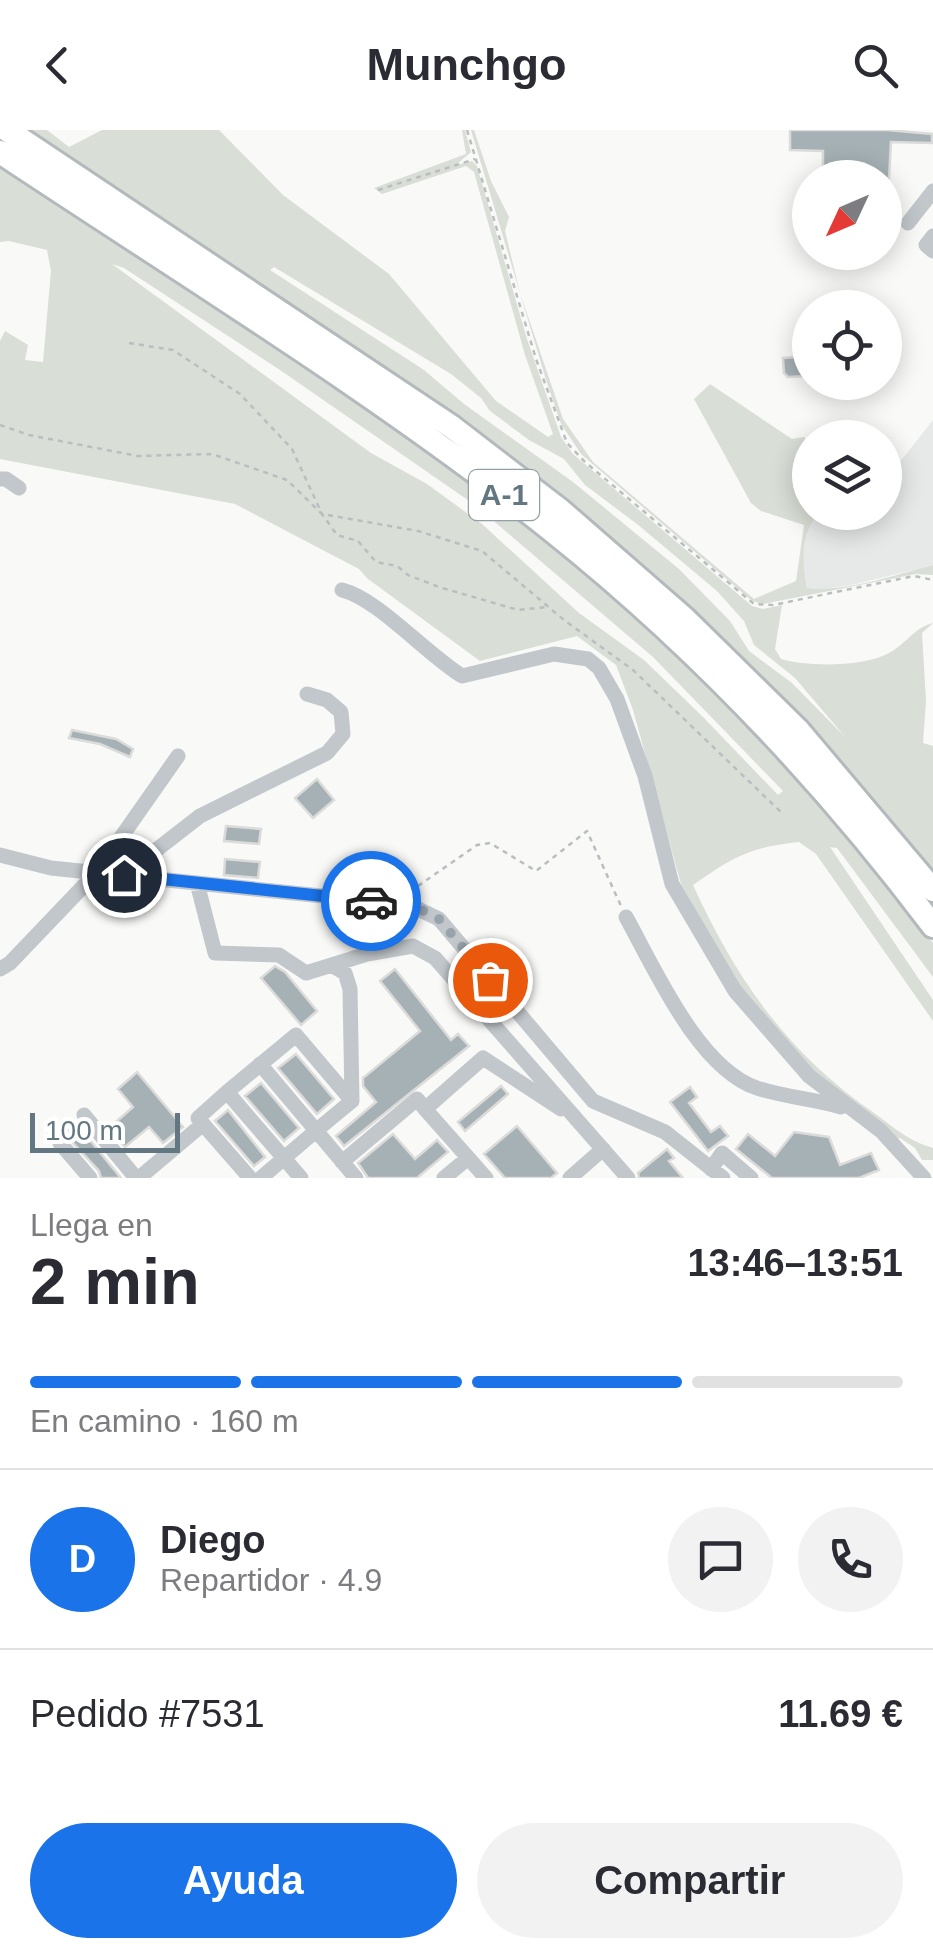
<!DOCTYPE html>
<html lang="es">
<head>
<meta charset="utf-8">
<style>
	:root { --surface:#fff; --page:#f2f2f3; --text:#2b2b33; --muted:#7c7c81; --line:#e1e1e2; --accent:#1a73e8 }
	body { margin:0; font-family:Helvetica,sans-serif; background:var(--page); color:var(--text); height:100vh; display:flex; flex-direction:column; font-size:38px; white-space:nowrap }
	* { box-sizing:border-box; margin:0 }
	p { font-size:32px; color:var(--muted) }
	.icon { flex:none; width:55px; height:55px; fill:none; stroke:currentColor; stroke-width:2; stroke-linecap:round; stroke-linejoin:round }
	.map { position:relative; height:1048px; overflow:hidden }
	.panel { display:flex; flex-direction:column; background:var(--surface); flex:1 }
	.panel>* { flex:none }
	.needle { width:65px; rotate:226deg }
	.tools { position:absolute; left:792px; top:30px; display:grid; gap:20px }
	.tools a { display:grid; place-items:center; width:110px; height:110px; border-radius:50%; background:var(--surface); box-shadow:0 5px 25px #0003; font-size:50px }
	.scale { position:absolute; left:30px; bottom:25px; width:150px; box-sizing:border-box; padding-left:10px; border:5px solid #637782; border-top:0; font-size:28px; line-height:35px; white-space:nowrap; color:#637782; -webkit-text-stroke:8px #fff; paint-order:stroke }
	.pin { position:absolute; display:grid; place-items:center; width:85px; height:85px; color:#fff; margin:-42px; border:5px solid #fff; border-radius:50%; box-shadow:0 2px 10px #0007 }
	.courier { position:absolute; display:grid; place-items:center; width:100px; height:100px; margin:-50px; border:8px solid #1a73e8; border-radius:50%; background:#fff; color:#222; box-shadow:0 2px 12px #0007 }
	.headline em { font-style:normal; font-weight:700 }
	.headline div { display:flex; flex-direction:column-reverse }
	.headline { display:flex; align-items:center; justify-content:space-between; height:170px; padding:0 30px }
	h1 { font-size:65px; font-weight:700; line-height:75px }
	.bar { display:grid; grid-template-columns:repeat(4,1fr); gap:15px 10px; align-content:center; height:120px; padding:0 30px }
	.bar i { height:12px; border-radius:8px; background:var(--line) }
	.bar .current { background:var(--accent) }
	.bar p { grid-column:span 4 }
	.line { display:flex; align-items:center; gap:25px; padding:0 30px; border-top:2px solid var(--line) }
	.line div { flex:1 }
	.round { display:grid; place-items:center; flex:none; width:105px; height:105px; border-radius:52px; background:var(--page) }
	.action { display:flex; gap:20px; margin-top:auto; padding:20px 30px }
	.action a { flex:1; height:115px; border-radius:60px; background:var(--accent); color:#fff; font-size:40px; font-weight:700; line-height:115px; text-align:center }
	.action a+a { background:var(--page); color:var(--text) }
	header { display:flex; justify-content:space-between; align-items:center; height:130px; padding:0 30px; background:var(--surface); font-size:45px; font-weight:700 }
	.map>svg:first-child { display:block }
</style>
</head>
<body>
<header><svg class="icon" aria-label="back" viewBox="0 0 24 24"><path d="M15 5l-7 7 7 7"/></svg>Munchgo<svg class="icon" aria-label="search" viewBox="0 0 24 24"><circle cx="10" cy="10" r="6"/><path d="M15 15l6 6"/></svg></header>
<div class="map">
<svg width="933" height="1048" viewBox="0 0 933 1048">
	<rect width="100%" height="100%" fill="#f9f9f7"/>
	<!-- built -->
	<path fill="#e7e9e8" d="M933,290V435L852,455L824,459L807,458L802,420L805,402L818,383L885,382V351Z"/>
	<!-- green -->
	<path fill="#d9ded6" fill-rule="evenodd" d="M25,0H47L69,17L102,0H219L283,65L389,144L496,271L548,307L553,304L525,225L474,42L466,36L382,64L374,58L466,24L462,0H465L471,22L456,35L472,31L477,36L527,209L561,307L573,324L752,476L763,479L782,475L775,519L781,529C807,537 864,537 889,523C906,514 914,498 933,493L922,503L926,571L923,613L933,616V747L880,679L808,599L627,425ZM274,137L451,244L481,268L490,281L529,310L564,329L585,355L637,394L717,461L744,491L754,515L795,548L846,608L792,553L749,521L730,491L679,439L573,352L464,274L424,240L270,140Z
		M471,0H474L491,51L509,87L505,101L520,163L563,289L593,332L754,469L796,451L804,395L761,381L751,373L694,269L710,254L792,309L804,307L810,314V382L818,383C800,408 802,427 807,458C848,462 893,445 933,435V445L916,444L763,474L752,471L581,324L561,294L547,253Z
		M0,32L423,317L609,460L772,620L853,710L933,813V847L837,718L830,717L933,870V891L816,724L799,712C750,717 733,727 693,755C736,849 787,923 874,983C893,997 910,1012 933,1018V1030H922L915,1018L900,1008L895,1009L827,958L738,857L681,754L633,580L616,535L577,506L480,531L368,449L359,439L235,374L0,329V211L5,201L28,215L25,230L43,232L51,141L47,120L9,111L0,112ZM112,134L124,138L280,240L475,375L653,527L783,661L778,665L702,586L644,530L579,483L482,394L427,354L371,323Z"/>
	<!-- building -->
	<path fill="#a6b1b6" stroke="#dbdbd9" stroke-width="2.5" d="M790,0H887L932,4V13L891,12L889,48H828L823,37V21L790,20Z
		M810,226V242L807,246L788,247L784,243L783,228Z
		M72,600L116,609L133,619L130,627L100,614L69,608Z
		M317,649L334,670L313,688L295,668Z
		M226,696L261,699L259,714L224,711Z
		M225,729L260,732L258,748L224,745Z
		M275,836L285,842L317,881L301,895L261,848Z
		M395,839L451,910L458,904L469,916L344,1016L336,1006L376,972L363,956V948L420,901L380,851Z
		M296,924L334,969L317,984L278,938Z
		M137,942L183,997L163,1013L149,997L125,1017L109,998L133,977L118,959Z
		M261,953L299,998L284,1011L245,966Z
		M501,956L508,964L465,1001L458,992Z
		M690,957L697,967L689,973L711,1002L720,996L728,1006L708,1021L670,972Z
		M228,980L265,1027L254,1036L215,991Z
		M75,992L121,1048H101L99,1041L63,1002Z
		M517,996L557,1043L551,1048H505L484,1024Z
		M794,1002L829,1007L840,1035L871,1023L879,1040L859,1048H772L736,1019L748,1004L775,1026Z
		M393,1004L415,1029L437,1010L448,1022L417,1048H368L358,1033Z
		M667,1019L674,1028L669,1031L683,1048H639L638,1043Z"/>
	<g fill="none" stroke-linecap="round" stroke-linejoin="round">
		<defs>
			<path id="highway" d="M7,0L452,297L560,380L684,488L798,600L933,760
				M0,22C185,145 375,261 550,399C693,513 823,650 933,796"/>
		</defs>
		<!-- highway casing -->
		<use href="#highway" stroke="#b3b9bc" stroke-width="28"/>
		<!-- path -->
		<path stroke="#babec1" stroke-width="2.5" stroke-dasharray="5 5" stroke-linecap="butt" d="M467,0L536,229L567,313L585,332L754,474L773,475L914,446L933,450
			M378,60L475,29
			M129,213L173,220L240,264L292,319L322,384L337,405L358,411L376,432L397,436L408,445L439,457L518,480L547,477
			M0,295L29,305L138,326L212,324L287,350L322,384L418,401L482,421L564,490L633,540L783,684
			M412,764L418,756L477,715L490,713L536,741L587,701L621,776"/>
		<!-- minor -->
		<path stroke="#c2c7cb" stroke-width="15" d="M908,93L933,61
			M933,106L926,115L933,121
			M0,349H6L19,358
			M342,460C378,469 425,523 462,546L554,524L588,529L599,538L617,569L645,646L672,754L735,861L809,946L881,1001L924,1048
			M0,725L51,738L410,775L439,789L593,971L665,1002L723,1048
			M124,745L200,686L327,623L343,604L341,582L327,570L307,564
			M197,753L215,823L279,825L306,843L367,824L413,816L435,828L628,1048
			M626,787C655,839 698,938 757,958C784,967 814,969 841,977
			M331,835L345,843L350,859L352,971
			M0,839L10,833L96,743L178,626
			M260,934L356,1048
			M84,985L136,1048
			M203,994L198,988L227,962
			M60,1013L90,1048
			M342,1032L417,969L425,979
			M711,1039L722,1023L751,1048
			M139,1048L203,994L250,1048
			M261,1048C291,1022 321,996 352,971L296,905L227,962L301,1048
			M444,1048L468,1028
			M486,1048L425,979L483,928L561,979
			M570,1048L603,1019"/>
		<!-- highway -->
		<use href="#highway" stroke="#fff" stroke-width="22"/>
	</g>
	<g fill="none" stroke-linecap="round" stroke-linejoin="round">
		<!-- done -->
		<path stroke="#98a4ab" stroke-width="10" stroke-dasharray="0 18" d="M371,771L410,774L439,789L490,850"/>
		<!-- route -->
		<path stroke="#1a73e8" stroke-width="12" d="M124,745L371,771"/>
	</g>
	<g text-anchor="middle" stroke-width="10" stroke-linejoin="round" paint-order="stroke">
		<!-- shield labels -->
		<rect fill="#fff" stroke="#92a0a8" stroke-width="2.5" x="469" y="340" width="70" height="50" rx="8"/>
		<g font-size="30" font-weight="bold" fill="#637782">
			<text x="504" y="375">A-1</text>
		</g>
	</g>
</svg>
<div class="tools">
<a><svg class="needle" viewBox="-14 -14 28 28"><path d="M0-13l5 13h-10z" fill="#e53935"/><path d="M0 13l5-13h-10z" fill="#7c7c81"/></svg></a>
<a><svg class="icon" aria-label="locate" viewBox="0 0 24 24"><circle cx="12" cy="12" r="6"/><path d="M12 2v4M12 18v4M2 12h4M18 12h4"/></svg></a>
<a><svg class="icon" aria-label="layers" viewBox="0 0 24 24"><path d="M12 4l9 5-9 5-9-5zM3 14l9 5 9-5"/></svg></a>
</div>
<div class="scale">100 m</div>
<div class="pin" style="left:490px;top:850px;background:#ea580c"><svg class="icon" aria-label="bag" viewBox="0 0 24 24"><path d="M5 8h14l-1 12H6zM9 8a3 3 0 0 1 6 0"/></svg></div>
<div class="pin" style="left:124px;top:745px;background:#1f2937"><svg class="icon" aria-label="home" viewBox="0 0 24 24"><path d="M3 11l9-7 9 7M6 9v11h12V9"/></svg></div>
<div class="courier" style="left:371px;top:771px"><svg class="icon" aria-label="car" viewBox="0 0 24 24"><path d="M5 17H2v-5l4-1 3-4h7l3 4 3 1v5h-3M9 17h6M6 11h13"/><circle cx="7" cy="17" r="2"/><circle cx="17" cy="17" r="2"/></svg></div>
</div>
<section class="panel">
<div class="headline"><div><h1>2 min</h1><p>Llega en</p></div><em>13:46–13:51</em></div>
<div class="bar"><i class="current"></i><i class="current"></i><i class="current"></i><i></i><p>En camino · 160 m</p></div>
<div class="line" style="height:180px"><b class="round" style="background:var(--accent);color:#fff">D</b><div><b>Diego</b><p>Repartidor · 4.9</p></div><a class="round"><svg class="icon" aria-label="chat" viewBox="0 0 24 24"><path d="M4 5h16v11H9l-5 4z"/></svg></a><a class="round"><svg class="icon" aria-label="phone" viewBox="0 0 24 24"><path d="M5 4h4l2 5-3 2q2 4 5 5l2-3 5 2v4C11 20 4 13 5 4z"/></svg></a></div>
<div class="line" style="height:130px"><div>Pedido #7531</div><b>11.69 €</b></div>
<div class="action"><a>Ayuda</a><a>Compartir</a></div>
</section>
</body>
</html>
